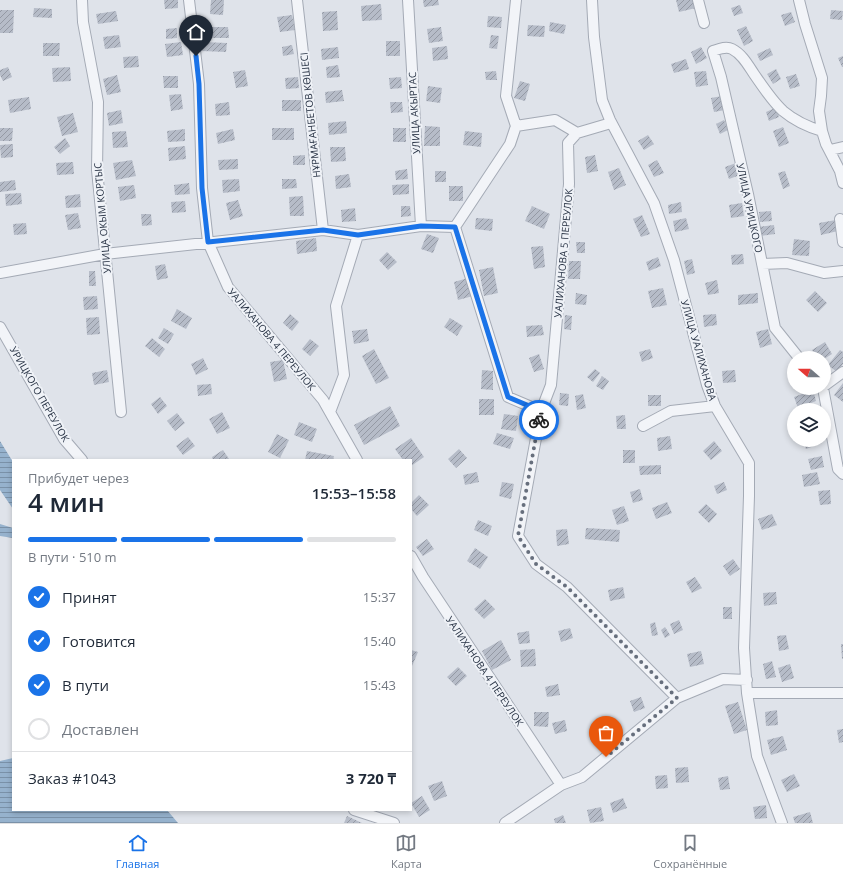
<!DOCTYPE html>
<html lang="ru">
<head>
<meta charset="utf-8">
<style>
	:root { --surface:#fff; --page:#f2f2f3; --text:#1f2937; --muted:#747a83; --line:#e0e1e3; --accent:#1a73e8 }
	body { margin:0; font-family:"Open Sans",sans-serif; background:var(--page); color:var(--text); height:100vh; display:flex; flex-direction:column; font-size:15px; white-space:nowrap }
	* { box-sizing:border-box; margin:0 }
	p { font-size:13px; color:var(--muted) }
	.icon { flex:none; width:22px; height:22px; fill:none; stroke:currentColor; stroke-width:2; stroke-linecap:round; stroke-linejoin:round }
	.map { position:relative; flex:1; overflow:hidden }
	.side { position:absolute; left:12px; top:459px; width:400px; height:352px; display:flex; flex-direction:column; background:var(--surface); border-radius:0px; box-shadow:0 2px 6px #0003 }
	.side>* { flex:none }
	.needle { width:26px; rotate:290deg }
	.fabs { position:absolute; left:787px; top:351px; display:grid; gap:8px }
	.fabs a { display:grid; place-items:center; width:44px; height:44px; border-radius:50%; background:var(--surface); box-shadow:0 2px 6px #0003; font-size:20px }
	.pin { position:absolute; display:grid; place-items:center; width:34px; height:34px; color:#fff; margin:-41px -17px; border-radius:50% 50% 50% 0; rotate:-45deg; box-shadow:0 0 4px #0007 }
	.pin .icon { rotate:45deg }
	.courier { position:absolute; display:grid; place-items:center; width:40px; height:40px; margin:-20px; border:3px solid #1a73e8; border-radius:50%; background:#fff; color:#222; box-shadow:0 1px 5px #0007 }
	.head em { font-style:normal; font-weight:600 }
	.head div { display:flex; flex-direction:column-reverse }
	.head { display:flex; align-items:center; justify-content:space-between; height:68px; padding:0 16px }
	h1 { font-size:26px; font-weight:600; line-height:30px }
	.bar { display:grid; grid-template-columns:repeat(4,1fr); gap:6px 4px; align-content:center; height:48px; padding:0 16px }
	.bar i { height:5px; border-radius:3px; background:var(--line) }
	.bar .selected { background:var(--accent) }
	.bar p { grid-column:span 4 }
	.line { display:flex; align-items:center; gap:10px; padding:0 16px; border-top:1px solid var(--line) }
	.line div { flex:1 }
	ol { padding:0 16px; list-style:none }
	li { display:flex; align-items:center; gap:12px; height:44px }
	li p { margin-inline-start:auto }
	li .icon { padding:4px; border-radius:50%; background:var(--accent); color:#fff; stroke-width:4 }
	li:last-child { color:var(--muted) }
	li i { width:22px; height:22px; border:2px solid var(--line); border-radius:50% }
	.tabs { display:flex; justify-content:space-around; align-items:center; height:56px; border-top:1px solid var(--line); background:var(--surface); font-size:11px; color:var(--muted) }
	.tabs a { display:grid; justify-items:center; gap:2px }
	.tabs .selected { color:var(--accent) }
	.map>svg:first-child { display:block }
</style>
</head>
<body>
<div class="map">
<svg width="843" height="823" viewBox="0 0 843 823">
	<defs>
		<pattern id="water-rules" width="6" height="5" patternUnits="userSpaceOnUse"><rect width="6" height="5" fill="#96b2cd"/><path d="M0 2.5h6" fill="none" stroke="#7a91a8"/></pattern>
		<pattern id="building-hatch" width="6" height="6" patternUnits="userSpaceOnUse"><rect width="6" height="6" fill="#b6bcc8"/><path d="M-1 1l2-2M0 6l6-6M5 7l2-2" fill="none" stroke="#9499a4"/></pattern>
	</defs>
	<rect width="100%" height="100%" fill="#dfe3ea"/>
	<!-- water -->
	<path fill="url(#water-rules)" d="M0,441L13,462V509L0,490Z
		M0,524L13,528V538L0,536Z
		M13,758V810H167L178,823H0V761Z"/>
	<!-- building -->
	<path fill="url(#building-hatch)" d="M164,0H178V8L165,9Z
		M211,0H224L223,15L210,14Z
		M423,0H438L439,5L424,7Z
		M676,0H694L696,8L679,12Z
		M381,4L382,20L362,21L361,6Z
		M740,5L743,13L734,16L731,8Z
		M34,8L52,9V18L33,17Z
		M0,10H14L13,33H0Z
		M831,10L843,11L842,20L830,19Z
		M116,11L118,21L98,24L96,14Z
		M337,11L338,30L323,31L322,12Z
		M791,12L795,22L785,26L781,15Z
		M292,15L295,30L280,32L277,17Z
		M488,16L502,17L501,28L487,27Z
		M550,22L566,25L564,34L549,31Z
		M528,25L545,26L544,37L527,36Z
		M746,26L753,41L744,46L737,30Z
		M211,27H228L229,38H211Z
		M441,27L443,41L429,43L427,29Z
		M177,28V38L166,39V29Z
		M119,35L121,47L105,49L103,37Z
		M491,35L499,36L497,49L489,48Z
		M386,41H400V56H386Z
		M181,42L183,55L167,57L165,44Z
		M203,42L227,43L226,52L202,51Z
		M43,43H60L59,56H43Z
		M292,45L294,54L283,56L282,47Z
		M447,46L448,59L433,61L432,48Z
		M338,47L339,58L322,60L321,49Z
		M701,47L707,58L696,64L691,52Z
		M770,48L773,55L760,61L757,54Z
		M138,56L139,67L124,68L123,57Z
		M843,56V67H842L838,58Z
		M686,59L689,69L674,73L671,64Z
		M338,65L340,77L327,78L326,67Z
		M8,67L12,77L3,81L0,75V70Z
		M70,67L71,81L53,82L52,68Z
		M776,69L781,79L773,84L767,74Z
		M245,70L248,86L236,88L233,72Z
		M496,71L497,80H486L485,72Z
		M706,71L708,85L696,87L694,72Z
		M796,74L800,86L790,89L786,77Z
		M117,75L121,92L107,95L103,79Z
		M163,76H178V88H164Z
		M298,77L299,88L286,89L285,78Z
		M401,77L402,88L390,89L389,78Z
		M520,81L530,84L525,101L514,98Z
		M428,86L442,88L440,103L426,101Z
		M342,90L344,101L326,103L325,92Z
		M181,94L183,109L171,111L169,95Z
		M722,96L725,110L714,112L711,98Z
		M29,97L31,109L10,113L8,100Z
		M282,100H301V111H282Z
		M229,102L230,115L216,116L215,104Z
		M390,102H402L403,112L391,113Z
		M775,108L779,117L769,121L766,112Z
		M121,110L123,123L109,126L107,113Z
		M73,113L78,132L62,136L57,117Z
		M724,120L728,130L720,134L716,124Z
		M346,121L347,133L329,135L328,123Z
		M425,126L440,127V146H424Z
		M783,127L789,143L779,147L773,131Z
		M0,128H13L12,141H0Z
		M272,128H294V140H272Z
		M393,128H406V142H393Z
		M185,129V141L168,142L167,131Z
		M233,129L235,140L218,144L216,133Z
		M126,131L128,147L113,148L112,132Z
		M465,131L482,133L481,147L463,145Z
		M648,135L654,144L644,150L638,141Z
		M65,138L70,146L60,154L54,147Z
		M13,144V157L1,158L0,145Z
		M185,146L186,159L169,161L168,148Z
		M330,147H345L346,161L331,162Z
		M305,155V165H293V156Z
		M595,155L598,171L587,173L585,157Z
		M238,159V169L219,170L218,160Z
		M132,160L136,176L116,180L113,163Z
		M657,160L664,173L654,177L648,165Z
		M73,162L74,174L57,175L56,163Z
		M736,163L740,175L729,179L725,167Z
		M619,168L626,185L614,190L608,172Z
		M407,169L408,179L396,180L395,171Z
		M435,171H446V182H435Z
		M785,171L790,186L783,189L778,173Z
		M349,174L351,187L336,189L335,176Z
		M239,179L240,191L223,193L222,180Z
		M282,179H296L297,188L282,189Z
		M15,180L16,190L0,192V182Z
		M189,183L190,194L175,195L174,185Z
		M409,184V194L393,195L392,185Z
		M134,185L136,198L120,201L118,187Z
		M449,186H463V201H449Z
		M21,193L22,204L6,206L5,194Z
		M80,194L81,207L66,208L65,196Z
		M303,196L304,216H290L289,197Z
		M238,200L243,216L230,220L226,203Z
		M185,201L186,212L172,213L171,202Z
		M681,202L682,212L669,214L668,205Z
		M742,203L744,216L731,218L729,205Z
		M401,206H410L411,216L401,217Z
		M532,206L550,214L544,229L525,221Z
		M355,208L356,221L342,222L341,210Z
		M771,211L772,221L760,222L759,212Z
		M78,213L81,228L68,230L65,215Z
		M141,214H151L152,225L142,226Z
		M642,215L650,234L641,237L633,219Z
		M476,218L493,219L492,231L475,229Z
		M686,218L689,229L675,232L673,221Z
		M836,220L838,231L821,235L819,223Z
		M26,223L27,234L14,235L13,224Z
		M774,225L775,234L759,236L758,227Z
		M427,234L439,238L433,253L421,249Z
		M316,238L317,251L297,254L296,241Z
		M794,239L810,241L809,256L792,255Z
		M576,242H585V253H577Z
		M543,246L545,267L534,269L531,247Z
		M387,252L397,262L388,270L379,260Z
		M743,254L744,264L732,265L731,255Z
		M658,257L661,266L649,271L646,262Z
		M692,259L695,273L687,275L684,261Z
		M569,261H581L580,279H568Z
		M165,264L168,278L157,280L155,266Z
		M493,267L498,293L484,296L479,270Z
		M89,271H95L96,286H89Z
		M468,278L473,296L458,300L454,282Z
		M717,280L719,293L708,295L705,283Z
		M663,288L667,305L652,308L648,291Z
		M815,291L827,303L818,312L806,300Z
		M576,293L587,295L586,305L575,304Z
		M758,293V303L738,305V295Z
		M97,296L98,309L84,310L83,297Z
		M177,309L192,318L186,329L171,321Z
		M290,314L299,322L292,331L283,323Z
		M716,314L717,325L704,327L703,315Z
		M565,315L572,316L571,330L564,329Z
		M99,317L100,334L87,335L86,318Z
		M450,318L463,326L457,336L444,327Z
		M542,325L544,335L527,337L526,326Z
		M164,328L174,334L168,344L158,338Z
		M367,329L369,341L354,344L352,331Z
		M768,329L772,344L760,348L756,332Z
		M152,338L165,349L159,357L145,346Z
		M310,339L319,346L310,356L302,349Z
		M825,342L832,354L824,359L817,358L812,350Z
		M374,349L389,378L376,384L362,356Z
		M650,349L653,358L642,362L639,352Z
		M840,350L843,352V364L837,372L828,365Z
		M539,354L544,369L534,372L529,358Z
		M203,358L208,369L196,375L191,364Z
		M283,360L287,379L274,382L270,362Z
		M595,369L600,373L593,382L587,377Z
		M107,370L109,382L94,385L92,373Z
		M482,370L493,371V390L481,389Z
		M735,370L736,382L723,383L722,371Z
		M602,376L609,381L603,390L596,386Z
		M843,383V402L834,395Z
		M211,384L212,394L198,396L197,385Z
		M813,390L816,401L798,408L794,397Z
		M560,393L569,394L568,406L559,405Z
		M583,394L586,408L577,410L575,396Z
		M648,395H661V406H648Z
		M160,397L167,406L158,414L151,404Z
		M479,399H494V415H479Z
		M390,406L400,426L364,445L354,425Z
		M222,412L230,428L217,434L209,419Z
		M177,413L185,423L175,431L167,421Z
		M504,414L518,416L516,431L501,429Z
		M625,415L626,429H617L616,416Z
		M299,422L317,429L312,442L294,435Z
		M497,433L514,438L510,449L493,444Z
		M277,434L289,440L280,458L268,452Z
		M670,436L672,449L658,451L657,438Z
		M188,437L195,446L183,455L176,446Z
		M411,438L424,457L411,466V460H403L395,449Z
		M803,440H821L822,443L806,449Z
		M714,441L722,451L711,460L703,451Z
		M459,449L467,458L456,468L448,459Z
		M223,450L229,459L227,460H213L212,457Z
		M623,450H635V463H623Z
		M307,451L334,456L333,460H305Z
		M822,456L824,467L811,470L808,459Z
		M661,465V474L640,475L639,466Z
		M477,472L479,482L465,485L463,475Z
		M817,472L820,484L804,487L802,475Z
		M502,482L514,484L511,499L499,496Z
		M724,482L727,490L717,494L714,486Z
		M640,489L643,500L633,503L630,492Z
		M830,490L831,504L820,505L818,491Z
		M419,495L429,505L417,516L411,509V503Z
		M667,502L672,513L656,519L652,508Z
		M706,504L717,514L709,523L698,512Z
		M624,506L629,521L617,525L612,510Z
		M772,514L777,525L762,530L758,519Z
		M478,520L492,526L488,536L474,530Z
		M586,528L620,530L619,542L585,539Z
		M567,529L569,544L557,546L556,530Z
		M427,539L434,549L423,556L416,547Z
		M475,548L488,557L480,569L467,561Z
		M733,559L740,569L730,576L723,566Z
		M695,577L702,588L692,593L686,582Z
		M623,587L625,598L610,601L608,590Z
		M776,592L777,604L764,606L763,593Z
		M485,599L495,609L484,619L474,609Z
		M723,607H732V619H723Z
		M679,620L683,630L674,634L670,624Z
		M655,622L658,635L652,636L650,624Z
		M665,627L670,635L665,638L661,630Z
		M570,628L573,638L561,642L558,631Z
		M529,631L530,643L519,644L517,633Z
		M786,635L789,649L779,651L777,636Z
		M501,640L511,660L492,670L482,651Z
		M841,644H843V659H842Z
		M535,649L536,666L521,667L520,650Z
		M411,650L418,652L412,666L411,665Z
		M701,651L704,664L690,667L687,654Z
		M772,661L776,677L766,679L763,664Z
		M790,664L794,678L782,682L778,668Z
		M458,667L467,676L456,686L447,677Z
		M558,684L560,695L547,697L545,687Z
		M641,697L645,708L634,712L630,701Z
		M738,702L747,730L734,734L725,706Z
		M777,710L778,725L766,726L765,712Z
		M534,712H549L548,727L534,726Z
		M565,720L567,731L555,734L552,723Z
		M598,725L611,733L604,744L591,736Z
		M843,729V742L839,743L837,730Z
		M783,736L787,750L771,755L767,740Z
		M688,767L689,782L676,783L675,768Z
		M794,774L800,786L787,792L781,780Z
		M667,775L668,788L656,789L655,776Z
		M728,776L730,789L720,790L718,778Z
		M442,781L447,796L434,801L428,786Z
		M422,796L430,810L419,817L411,803Z
		M623,798L627,808L613,813L610,803Z
		M766,805L767,818L755,819L753,807Z
		M601,807L604,821L590,823L587,810Z
		M810,812L813,823H795L793,817Z
		M563,815L566,823H555L554,819Z
		M347,816L362,823H344Z"/>
	<g fill="none" stroke-linecap="round" stroke-linejoin="round">
		<defs>
			<path id="minor" d="M82,0L83,22L98,102L97,170L121,412
				M189,0L199,84L202,188L208,242L228,287L323,400L357,460
				M297,0L323,230
				M408,0L421,226
				M516,0L506,96L516,126L510,144L455,227L508,397L541,411
				M592,0L594,37L602,100L610,120L654,203L674,260L707,385L715,406L749,463V496L744,648L747,693L757,756L782,823
				M698,0L704,23
				M799,0L805,24L822,78L821,96L819,111L822,131L826,144L840,171L843,183
				M611,123L577,133L568,143L569,184L551,385L541,411L518,536L536,564L567,587L677,698
				M516,126L555,120L577,133
				M830,150L843,147
				M840,219L843,242
				M762,264L787,263L824,273L843,271
				M0,273L105,254L323,230L358,235
				M0,327L64,439L82,460
				M799,358L775,328L748,194L721,77L713,51C719,49 726,46 732,49C742,54 748,65 754,74C763,87 772,101 783,111C795,121 808,127 822,131
				M824,386L843,372
				M823,388L838,469L843,474
				M330,412L344,375L336,306L358,235L421,226L455,227
				M643,426L671,411L715,406
				M411,556L423,577L561,785
				M747,693H843
				M354,810L394,823
				M505,823L561,785L582,777L677,698L723,679L747,680"/>
		</defs>
		<!-- minor casing -->
		<use href="#minor" stroke="#a4aab5" stroke-width="12"/>
		<!-- minor -->
		<use href="#minor" stroke="#f2f4f8" stroke-width="10"/>
	</g>
	<g fill="none" stroke-linecap="round" stroke-linejoin="round">
		<!-- done -->
		<path stroke="#676f7d" stroke-width="4" stroke-dasharray="0 7.2" d="M539,420L518,536L536,564L567,587L677,698L606,757"/>
		<!-- route -->
		<path stroke="#1a73e8" stroke-width="5" d="M196,56L199,84L202,188L208,242L323,230L358,235L421,226L455,227L508,397L541,411L539,420"/>
	</g>
	<g text-anchor="middle" stroke-width="4" stroke-linejoin="round" paint-order="stroke">
		<!-- street labels -->
		<g font-size="10" fill="#263143" stroke="#eff2f7">
			<text transform="translate(414 113) rotate(-93)" y="4">УЛИЦА АКЫРТАС</text>
			<text transform="translate(310 115) rotate(-96)" y="4">НҰРМАҒАНБЕТОВ КӨШЕСІ</text>
			<text transform="translate(750 208) rotate(78)" y="4">УЛИЦА УРИЦКОГО</text>
			<text transform="translate(102 218) rotate(-95)" y="4">УЛИЦА ОКЫМ КОРТЫС</text>
			<text transform="translate(563 253) rotate(-85)" y="4">УАЛИХАНОВА 5 ПЕРЕУЛОК</text>
			<text transform="translate(272 339) rotate(50)" y="4">УАЛИХАНОВА 4 ПЕРЕУЛОК</text>
			<text transform="translate(699 350) rotate(74)" y="4">УЛИЦА УАЛИХАНОВА</text>
			<text transform="translate(40 394) rotate(60)" y="4">УРИЦКОГО ПЕРЕУЛОК</text>
			<text transform="translate(485 671) rotate(56)" y="4">УАЛИХАНОВА 4 ПЕРЕУЛОК</text>
		</g>
	</g>
</svg>
<div class="fabs">
<a><svg class="needle" viewBox="-14 -14 28 28"><path d="M0-13l5 13h-10z" fill="#e53935"/><path d="M0 13l5-13h-10z" fill="#747a83"/></svg></a>
<a><svg class="icon" aria-label="layers" viewBox="0 0 24 24"><path d="M12 4l9 5-9 5-9-5zM3 14l9 5 9-5"/></svg></a>
</div>
<div class="pin" style="left:606px;top:757px;background:#ea580c"><svg class="icon" aria-label="bag" viewBox="0 0 24 24"><path d="M5 8h14l-1 12H6zM9 8a3 3 0 0 1 6 0"/></svg></div>
<div class="pin" style="left:196px;top:56px;background:#1f2937"><svg class="icon" aria-label="home" viewBox="0 0 24 24"><path d="M3 11l9-7 9 7M6 9v11h12V9"/></svg></div>
<div class="courier" style="left:539px;top:420px"><svg class="icon" aria-label="bike" viewBox="0 0 24 24"><circle cx="6" cy="16" r="4"/><circle cx="18" cy="16" r="4"/><path d="M6 16l4-8h5l3 8M10 8l3 8H6M13 5h3"/></svg></div>
<section class="side">
<div class="head"><div><h1>4 мин</h1><p>Прибудет через</p></div><em>15:53–15:58</em></div>
<div class="bar"><i class="selected"></i><i class="selected"></i><i class="selected"></i><i></i><p>В пути · 510 m</p></div>
<ol>
<li><svg class="icon" aria-label="check" viewBox="0 0 24 24"><path d="M5 12l5 5 9-10"/></svg>Принят<p>15:37</p></li>
<li><svg class="icon" aria-label="check" viewBox="0 0 24 24"><path d="M5 12l5 5 9-10"/></svg>Готовится<p>15:40</p></li>
<li><svg class="icon" aria-label="check" viewBox="0 0 24 24"><path d="M5 12l5 5 9-10"/></svg>В пути<p>15:43</p></li>
<li><i></i>Доставлен</li>
</ol>
<div class="line" style="height:52px"><div>Заказ #1043</div><b>3 720 ₸</b></div>
</section>
</div>
<nav class="tabs">
<a class="selected"><svg class="icon" aria-label="home" viewBox="0 0 24 24"><path d="M3 11l9-7 9 7M6 9v11h12V9"/></svg>Главная</a>
<a><svg class="icon" aria-label="map" viewBox="0 0 24 24"><path d="M3 6l6-2 6 2 6-2v14l-6 2-6-2-6 2zM9 4v14M15 6v14"/></svg>Карта</a>
<a><svg class="icon" aria-label="saved" viewBox="0 0 24 24"><path d="M7 4h10v16l-5-4-5 4z"/></svg>Сохранённые</a>
</nav>
</body>
</html>
